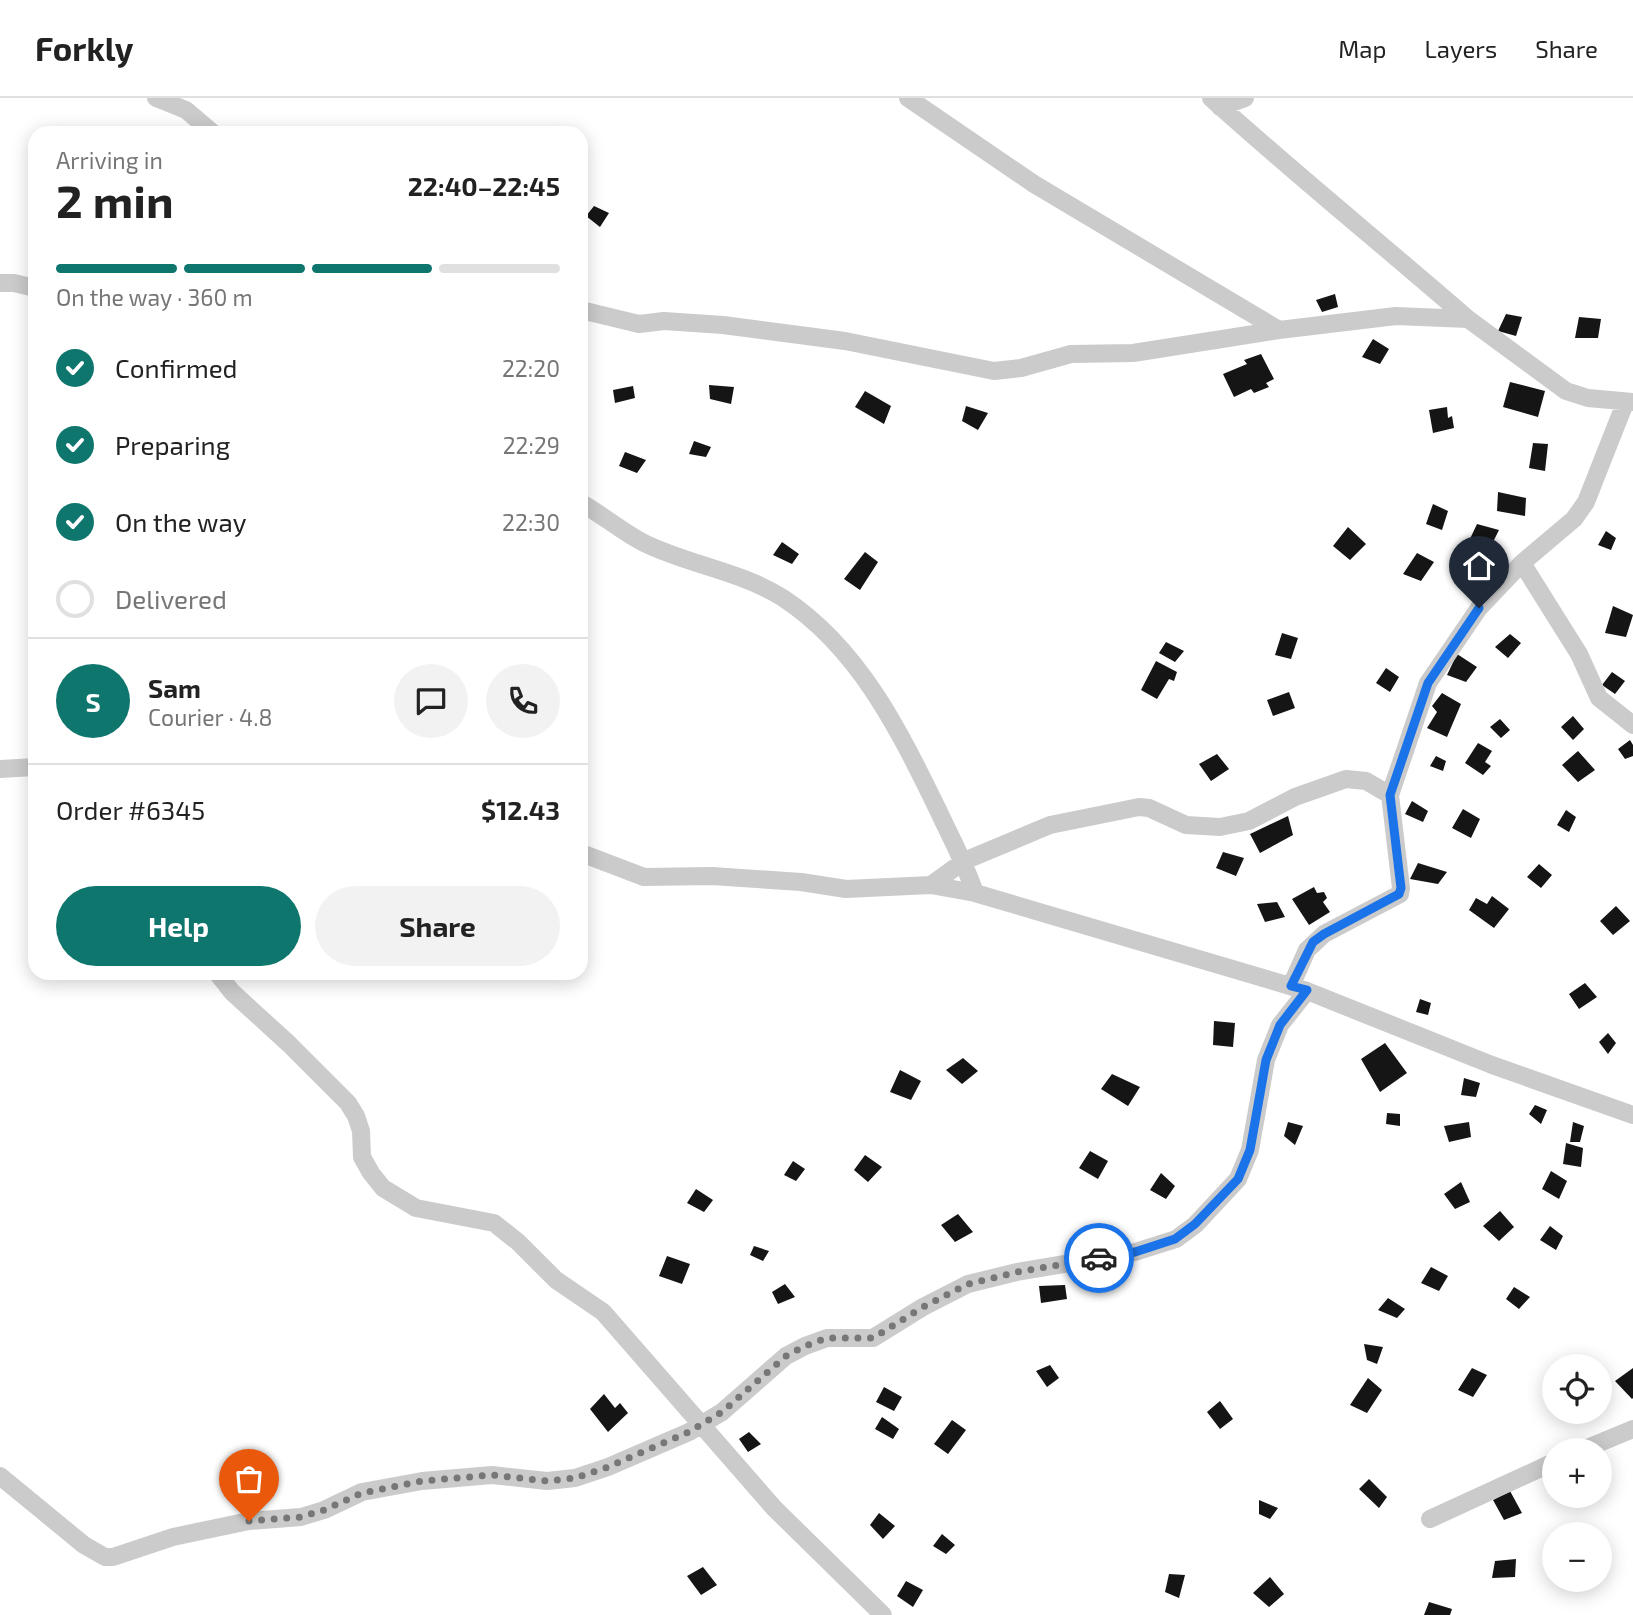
<!DOCTYPE html>
<html lang="en">
<head>
<meta charset="utf-8">
<style>
	:root { --surface:#fff; --page:#f2f2f2; --text:#222; --muted:#767676; --line:#e0e0e0; --accent:#0f766e }
	body { margin:0; font-family:"Exo 2",sans-serif; background:var(--page); color:var(--text); height:100vh; display:flex; flex-direction:column; font-size:26px; white-space:nowrap }
	* { box-sizing:border-box; margin:0 }
	p { font-size:23px; color:var(--muted) }
	.icon { flex:none; width:38px; height:38px; fill:none; stroke:currentColor; stroke-width:2; stroke-linecap:round; stroke-linejoin:round }
	.map { position:relative; flex:1; overflow:hidden }
	.panel { position:absolute; left:28px; top:28px; width:560px; height:854px; display:flex; flex-direction:column; background:var(--surface); border-radius:21px; box-shadow:0 4px 18px #0003 }
	.panel>* { flex:none }
	.buttons { position:absolute; left:1542px; top:1256px; display:grid; gap:14px }
	.buttons a { display:grid; place-items:center; width:70px; height:70px; border-radius:50%; background:var(--surface); box-shadow:0 4px 18px #0003; font-size:35px }
	.pin { position:absolute; display:grid; place-items:center; width:60px; height:60px; color:#fff; margin:-72px -30px; border-radius:50% 50% 50% 0; rotate:-45deg; box-shadow:0 0 7px #0007 }
	.pin .icon { rotate:45deg }
	.courier { position:absolute; display:grid; place-items:center; width:70px; height:70px; margin:-35px; border:5px solid #1a73e8; border-radius:50%; background:#fff; color:#222; box-shadow:0 2px 9px #0007 }
	.summary em { font-style:normal; font-weight:700 }
	.summary div { display:flex; flex-direction:column-reverse }
	.summary { display:flex; align-items:center; justify-content:space-between; height:119px; padding:0 28px }
	h1 { font-size:46px; font-weight:700; line-height:52px }
	.bar { display:grid; grid-template-columns:repeat(4,1fr); gap:10px 7px; align-content:center; height:84px; padding:0 28px }
	.bar i { height:9px; border-radius:5px; background:var(--line) }
	.bar .selected { background:var(--accent) }
	.bar p { grid-column:span 4 }
	.line { display:flex; align-items:center; gap:18px; padding:0 28px; border-top:2px solid var(--line) }
	.line div { flex:1 }
	.round { display:grid; place-items:center; flex:none; width:74px; height:74px; border-radius:37px; background:var(--page) }
	ol { padding:0 28px; list-style:none }
	li { display:flex; align-items:center; gap:21px; height:77px }
	li p { margin-inline-start:auto }
	li .icon { padding:7px; border-radius:50%; background:var(--accent); color:#fff; stroke-width:4 }
	li:last-child { color:var(--muted) }
	li i { width:38px; height:38px; border:4px solid var(--line); border-radius:50% }
	.primary-button { display:flex; gap:14px; margin-top:auto; padding:14px 28px }
	.primary-button a { flex:1; height:80px; border-radius:42px; background:var(--accent); color:#fff; font-size:28px; font-weight:700; line-height:80px; text-align:center }
	.primary-button a+a { background:var(--page); color:var(--text) }
	header { display:flex; align-items:center; gap:42px; box-sizing:border-box; height:98px; padding:0 35px; background:var(--surface); border-bottom:2px solid var(--line) }
	header strong { font-size:33px }
	nav { display:flex; gap:38px; margin-inline-start:auto; font-size:24px }
	.map>svg:first-child { display:block }
</style>
</head>
<body>
<header>
<strong>Forkly</strong>
<nav><a>Map</a><a>Layers</a><a>Share</a></nav>
</header>
<div class="map">
<svg width="1633" height="1517" viewBox="0 0 1633 1517">
	<rect width="100%" height="100%" fill="#fff"/>
	<!-- building -->
	<path fill="#151515" d="M594,108L609,115L600,129L586,118Z
		M1335,196L1338,209L1322,214L1316,202Z
		M1506,216L1522,219L1516,238L1498,233Z
		M1579,219L1601,221L1598,240H1575Z
		M1373,241L1389,251L1380,266L1362,259Z
		M1261,256L1274,281L1266,285L1269,289L1254,295L1251,291L1234,299L1223,276L1247,266L1244,262Z
		M1510,284L1545,293L1538,319L1503,309Z
		M709,287L734,289L731,306L710,301Z
		M633,288L635,300L615,305L613,292Z
		M865,293L891,308L884,326L855,309Z
		M966,308L988,315L978,332L962,323Z
		M1447,309L1448,320L1452,318L1454,330L1433,335L1429,312Z
		M694,343L711,349L706,359L689,356Z
		M1533,345L1548,346L1545,373L1529,370Z
		M625,354L646,362L637,375L619,368Z
		M1498,394L1526,400L1525,418L1497,413Z
		M1433,406L1448,413L1442,432L1426,426Z
		M1477,426L1499,432L1490,450L1469,443Z
		M1348,429L1366,446L1350,462L1333,448Z
		M1606,433L1616,440L1611,452L1598,447Z
		M782,444L799,456L792,466L773,457Z
		M865,454L878,464L860,492L844,481Z
		M1417,455L1434,464L1421,483L1403,476Z
		M1613,508L1633,517L1626,539L1605,535Z
		M1282,535L1298,540L1291,561L1275,557Z
		M1510,536L1521,545L1508,560L1495,549Z
		M1166,544L1184,553L1175,564L1159,555Z
		M1457,556L1477,569L1466,584L1447,577Z
		M1156,563L1177,574L1174,583L1169,581L1157,601L1141,592Z
		M1386,570L1399,579L1390,594L1376,585Z
		M1612,574L1625,583L1615,596L1602,587Z
		M1289,594L1295,610L1273,618L1267,602Z
		M1442,595L1461,606L1447,639L1427,630L1437,614L1432,608Z
		M1573,618L1584,631L1573,642L1561,629Z
		M1500,621L1510,632L1501,640L1490,629Z
		M1630,642L1633,647V658L1625,661L1618,651Z
		M1478,645L1492,653L1485,664L1491,668L1483,677L1465,665Z
		M1578,653L1595,672L1578,684L1562,667Z
		M1217,656L1229,671L1211,683L1199,666Z
		M1436,658L1446,663L1443,673L1430,668Z
		M1412,703L1428,713L1423,724L1405,716Z
		M1463,711L1480,721L1471,740L1452,730Z
		M1566,712L1576,719L1569,734L1557,727Z
		M1288,718L1293,737L1260,755L1250,736Z
		M1223,754L1244,760L1236,778L1216,770Z
		M1418,765L1447,774L1438,786L1410,781Z
		M1539,766L1552,777L1541,790L1527,779Z
		M1314,789L1317,795L1324,794L1327,800L1323,804L1330,814L1309,827L1292,801Z
		M1492,798L1509,811L1494,830L1469,812L1476,800L1487,806Z
		M1277,804L1285,819L1265,824L1257,806Z
		M1616,808L1630,823L1613,837L1600,823Z
		M1585,885L1597,899L1579,911L1569,896Z
		M1420,901L1431,905L1428,917L1416,914Z
		M1214,923L1235,925L1233,949L1213,947Z
		M1608,935L1616,945L1608,956L1599,944Z
		M1385,945L1407,975L1380,994L1361,961Z
		M963,960L978,973L962,986L946,972Z
		M900,972L921,983L911,1002L890,994Z
		M1112,976L1140,989L1128,1008L1101,991Z
		M1464,980L1480,985L1476,999L1461,997Z
		M1535,1007L1547,1012L1541,1026L1529,1016Z
		M1387,1015L1400,1016V1028L1386,1026Z
		M1288,1024L1303,1028L1295,1047L1284,1038Z
		M1469,1024L1471,1039L1449,1044L1444,1028Z
		M1573,1024L1584,1028L1580,1044H1570Z
		M1566,1045L1583,1050L1581,1069L1563,1066Z
		M1090,1053L1108,1063L1098,1081L1079,1070Z
		M865,1057L882,1069L868,1084L854,1072Z
		M793,1063L805,1071L796,1083L784,1077Z
		M1551,1073L1567,1083L1559,1101L1542,1091Z
		M1161,1075L1175,1088L1166,1101L1150,1092Z
		M1461,1084L1470,1104L1455,1111L1444,1096Z
		M696,1091L713,1102L704,1114L687,1105Z
		M1500,1113L1514,1129L1499,1143L1483,1128Z
		M958,1116L973,1134L955,1144L941,1127Z
		M1550,1128L1563,1138L1556,1152L1540,1142Z
		M754,1148L769,1153L763,1163L750,1157Z
		M667,1158L690,1166L682,1186L659,1178Z
		M1431,1169L1448,1178L1439,1193L1421,1185Z
		M785,1186L795,1199L778,1206L772,1194Z
		M1065,1187L1067,1201L1041,1205L1039,1188Z
		M1514,1189L1530,1199L1519,1211L1506,1201Z
		M1388,1200L1405,1211L1397,1220L1378,1212Z
		M1364,1246L1383,1249L1377,1266L1367,1262Z
		M1050,1267L1059,1280L1047,1289L1036,1273Z
		M1472,1270L1487,1277L1473,1299L1458,1292Z
		M1633,1270V1300L1632,1301L1615,1283Z
		M1368,1280L1382,1292L1367,1315L1350,1307Z
		M884,1289L902,1299L894,1313L876,1304Z
		M604,1296L615,1310L620,1305L628,1315L608,1334L590,1311Z
		M1220,1303L1233,1321L1220,1331L1207,1314Z
		M882,1319L899,1331L893,1341L875,1331Z
		M952,1322L966,1332L948,1356L934,1346Z
		M749,1334L761,1346L748,1354L739,1341Z
		M1369,1381L1387,1399L1379,1410L1359,1391Z
		M1510,1393L1522,1415L1504,1422L1493,1402Z
		M1259,1402L1278,1410L1270,1421L1259,1416Z
		M879,1415L895,1428L883,1441L870,1427Z
		M942,1436L955,1447L946,1456L933,1448Z
		M1516,1461L1515,1479L1492,1480L1495,1463Z
		M703,1469L717,1487L701,1497L687,1478Z
		M1169,1476L1185,1477L1179,1500L1165,1494Z
		M1270,1479L1284,1496L1269,1509L1253,1495Z
		M906,1483L923,1492L913,1509L897,1498Z
		M1429,1504L1452,1511L1450,1517H1424Z"/>
	<g fill="none" stroke-linecap="round" stroke-linejoin="round">
		<!-- minor -->
		<path stroke="#cbcbcb" stroke-width="18" d="M156,0L186,12L213,35
			M908,0L1034,86L1279,232
			M1211,0C1295,76 1383,147 1468,221
			M1220,9L1245,0
			M0,185H14L35,190
			M581,212L639,226L664,223L723,227L845,243L994,273L1021,270L1071,256L1133,255L1279,232L1396,218L1468,221L1566,293L1588,300L1633,304
			M581,405C603,417 622,434 644,445C689,467 740,473 783,500C859,550 899,632 938,712C951,740 965,765 975,795
			M1522,465L1579,556L1599,600L1633,627
			M0,671L35,669
			M581,755L644,779L712,778L801,784L846,791L931,787L975,795L1307,893L1492,967L1633,1017
			M931,787L964,763L1050,727L1139,709L1149,710L1186,727L1220,729L1249,723L1295,699L1346,681L1366,683L1390,697
			M217,875L232,894L289,946L348,1005L356,1018L361,1033L362,1059L371,1075L383,1090L416,1110L494,1125L518,1144L556,1182L603,1214L774,1410L883,1517
			M1291,888L1307,852L1324,836L1400,796L1401,790L1390,697L1428,585L1479,510L1522,465L1574,421L1586,404L1625,305
			M1580,1353L1633,1331
			M0,1378L84,1447L105,1459H113L173,1439L249,1423L301,1419L324,1412L362,1394L422,1383L492,1377L547,1383L575,1380L608,1369L689,1334L722,1314L786,1258L805,1248L827,1240H873L923,1209L968,1186L1017,1174L1135,1154L1176,1141L1195,1127L1238,1081L1250,1052L1266,962L1280,927L1307,893
			M1430,1421L1554,1364"/>
	</g>
	<g fill="none" stroke-linecap="round" stroke-linejoin="round">
		<!-- done -->
		<path stroke="#777" stroke-width="7" stroke-dasharray="0 12.6" d="M249,1423L301,1419L324,1412L362,1395L422,1383L492,1377L547,1383L575,1380L608,1369L689,1334L722,1314L786,1258L805,1248L827,1240H873L923,1209L968,1186L1017,1174L1099,1160"/>
		<!-- route -->
		<path stroke="#1a73e8" stroke-width="9" d="M1099,1160L1135,1154L1175,1141L1195,1126L1238,1081L1250,1052L1266,962L1280,927L1307,892L1291,888L1313,844L1324,836L1399,796L1401,790L1390,697L1428,585L1479,510"/>
	</g>
</svg>
<div class="buttons">
<a><svg class="icon" aria-label="locate" viewBox="0 0 24 24"><circle cx="12" cy="12" r="6"/><path d="M12 2v4M12 18v4M2 12h4M18 12h4"/></svg></a>
<a>+</a>
<a>−</a>
</div>
<div class="pin" style="left:249px;top:1423px;background:#ea580c"><svg class="icon" aria-label="bag" viewBox="0 0 24 24"><path d="M5 8h14l-1 12H6zM9 8a3 3 0 0 1 6 0"/></svg></div>
<div class="pin" style="left:1479px;top:510px;background:#1f2937"><svg class="icon" aria-label="home" viewBox="0 0 24 24"><path d="M3 11l9-7 9 7M6 9v11h12V9"/></svg></div>
<div class="courier" style="left:1099px;top:1160px"><svg class="icon" aria-label="car" viewBox="0 0 24 24"><path d="M5 17H2v-5l4-1 3-4h7l3 4 3 1v5h-3M9 17h6M6 11h13"/><circle cx="7" cy="17" r="2"/><circle cx="17" cy="17" r="2"/></svg></div>
<section class="panel">
<div class="summary"><div><h1>2 min</h1><p>Arriving in</p></div><em>22:40–22:45</em></div>
<div class="bar"><i class="selected"></i><i class="selected"></i><i class="selected"></i><i></i><p>On the way · 360 m</p></div>
<ol>
<li><svg class="icon" aria-label="check" viewBox="0 0 24 24"><path d="M5 12l5 5 9-10"/></svg>Confirmed<p>22:20</p></li>
<li><svg class="icon" aria-label="check" viewBox="0 0 24 24"><path d="M5 12l5 5 9-10"/></svg>Preparing<p>22:29</p></li>
<li><svg class="icon" aria-label="check" viewBox="0 0 24 24"><path d="M5 12l5 5 9-10"/></svg>On the way<p>22:30</p></li>
<li><i></i>Delivered</li>
</ol>
<div class="line" style="height:126px"><b class="round" style="background:var(--accent);color:#fff">S</b><div><b>Sam</b><p>Courier · 4.8</p></div><a class="round"><svg class="icon" aria-label="chat" viewBox="0 0 24 24"><path d="M4 5h16v11H9l-5 4z"/></svg></a><a class="round"><svg class="icon" aria-label="phone" viewBox="0 0 24 24"><path d="M5 4h4l2 5-3 2q2 4 5 5l2-3 5 2v4C11 20 4 13 5 4z"/></svg></a></div>
<div class="line" style="height:91px"><div>Order #6345</div><b>$12.43</b></div>
<div class="primary-button"><a>Help</a><a>Share</a></div>
</section>
</div>
</body>
</html>
